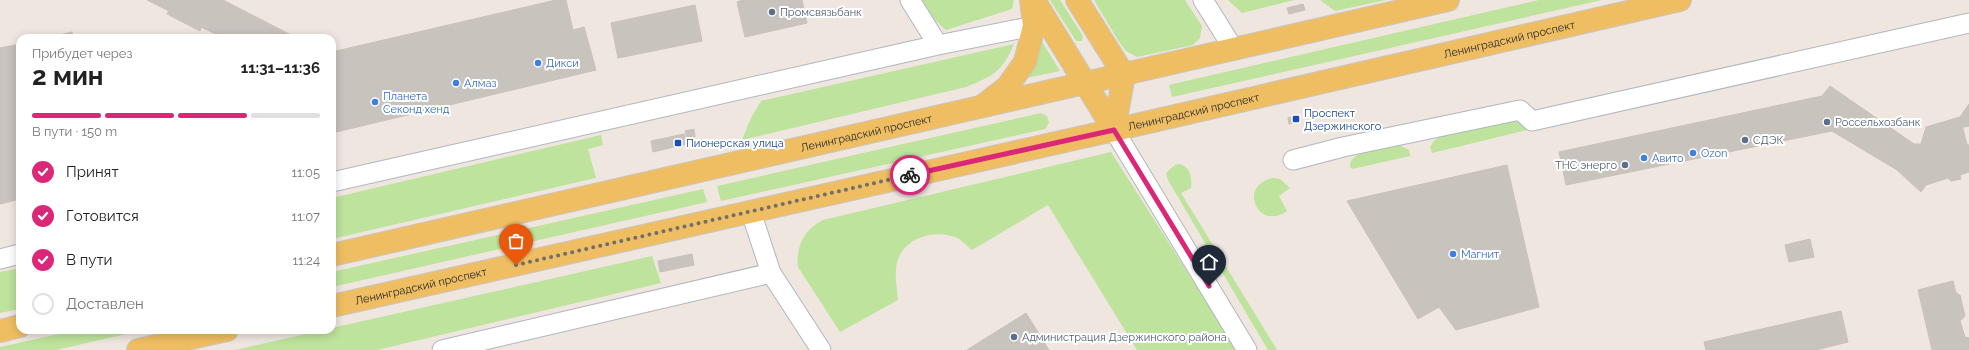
<!DOCTYPE html>
<html lang="ru">
<head>
<meta charset="utf-8">
<style>
	:root { --surface:#fff; --page:#f6f6f6; --text:#222; --muted:#767676; --line:#e0e0e0; --accent:#db2777 }
	body { margin:0; font-family:Raleway,sans-serif; background:var(--page); color:var(--text); height:100vh; display:flex; flex-direction:column; font-size:15px; white-space:nowrap }
	* { box-sizing:border-box; margin:0 }
	p { font-size:13px; color:var(--muted) }
	.icon { flex:none; width:22px; height:22px; fill:none; stroke:currentColor; stroke-width:2; stroke-linecap:round; stroke-linejoin:round }
	.map { position:relative; flex:1; overflow:hidden }
	.side { position:absolute; left:16px; top:34px; width:320px; height:300px; display:flex; flex-direction:column; background:var(--surface); border-radius:12px; box-shadow:0 2px 10px #0003 }
	.side>* { flex:none }
	.pin { position:absolute; display:grid; place-items:center; width:34px; height:34px; color:#fff; margin:-41px -17px; border-radius:50% 50% 50% 0; rotate:-45deg; box-shadow:0 0 4px #0007 }
	.pin .icon { rotate:45deg }
	.courier { position:absolute; display:grid; place-items:center; width:40px; height:40px; margin:-20px; border:3px solid #db2777; border-radius:50%; background:#fff; color:#222; box-shadow:0 1px 5px #0007 }
	.overview em { font-style:normal; font-weight:700 }
	.overview div { display:flex; flex-direction:column-reverse }
	.overview { display:flex; align-items:center; justify-content:space-between; height:68px; padding:0 16px }
	h1 { font-size:26px; font-weight:700; line-height:30px }
	.bar { display:grid; grid-template-columns:repeat(4,1fr); gap:6px 4px; align-content:center; height:48px; padding:0 16px }
	.bar i { height:5px; border-radius:3px; background:var(--line) }
	.bar .active { background:var(--accent) }
	.bar p { grid-column:span 4 }
	ol { padding:0 16px; list-style:none }
	li { display:flex; align-items:center; gap:12px; height:44px }
	li p { margin-inline-start:auto }
	li .icon { padding:4px; border-radius:50%; background:var(--accent); color:#fff; stroke-width:4 }
	li:last-child { color:var(--muted) }
	li i { width:22px; height:22px; border:2px solid var(--line); border-radius:50% }
	.map>svg:first-child { display:block }
</style>
</head>
<body>
<div class="map">
<svg width="1969" height="350" viewBox="0 0 1969 350">
	<rect width="100%" height="100%" fill="#eee6df"/>
	<!-- green -->
	<path fill="#bde39c" d="M922,0H1014L1012,9L946,30L935,20Z
		M1050,0H1060L1083,36L1082,41H1076Z
		M1094,0H1185L1202,26L1200,38L1193,45L1137,57L1126,51L1119,42Z
		M1228,0H1294L1242,13Z
		M1320,0H1386L1335,11Z
		M1539,0H1602L1172,97L1169,85Z
		M1041,40L1060,71L1021,79Z
		M1014,44C1002,72 993,76 966,87L742,140L751,118L761,101Z
		M1041,113L1047,116L1049,123L1045,129L721,201L717,186Z
		M1509,120L1523,122L1531,129L1432,153L1430,147L1434,141L1442,135Z
		M601,135L603,145L588,149L596,178L332,239V198Z
		M1399,145L1409,150L1410,156L1352,169L1350,167C1348,150 1386,148 1399,145Z
		M1111,152L1237,350H1137L1048,205L972,250C967,246 961,239 955,237C933,229 902,239 897,263C894,275 897,287 898,300L840,332L798,267C796,245 804,230 823,220Z
		M1181,164C1191,169 1192,178 1191,188L1181,193L1277,350H1268L1168,180L1166,173L1175,165Z
		M1273,178L1280,179L1290,188L1279,196L1287,211C1258,232 1237,185 1273,178Z
		M703,189L707,202L332,287V272Z
		M652,256L661,283L377,350H235L323,330H332V328Z
		M20,268V309L0,313V272Z
		M77,330H144L56,350H0V347Z"/>
	<!-- building -->
	<path fill="#c9c3be" stroke="#c9c1b8" d="M147,0H223L291,35L290,38H224L201,27L200,31L167,14L169,11Z
		M556,0H566L573,30L584,27L596,70L332,133V52Z
		M743,0H802L807,23L745,37L737,2Z
		M1303,4L1305,10L1289,14L1287,8Z
		M695,5L702,41L618,58L611,23Z
		M72,32L73,38H46Z
		M20,44V199L0,204V48Z
		M1830,86L1914,144L1897,170L1832,131L1566,185L1559,152L1822,96Z
		M1969,104V126L1963,127L1960,117Z
		M1299,115L1300,121L1289,124L1288,118Z
		M1960,117L1967,145H1969V172L1960,175L1961,179L1951,181L1948,178L1926,185L1921,192L1897,170L1914,144H1921L1926,127Z
		M694,129L695,137L687,139L685,131Z
		M684,134L687,144L653,152L651,141Z
		M1507,165L1539,307L1456,330L1439,307L1418,319L1347,201Z
		M1810,239L1814,257L1789,262L1785,245Z
		M692,254L694,265L660,272L658,261Z
		M1953,281L1956,293L1960,295L1965,316L1960,321L1965,337L1969,338V350H1932L1918,290Z
		M1841,311L1848,342L1816,350H1706L1704,342Z
		M1026,313L1049,350H967L970,348Z"/>
	<g fill="none" stroke-linecap="round" stroke-linejoin="round">
		<defs>
			<path id="minor" d="M910,0L938,45
				M1203,0L1233,48
				M1114,130L1247,350
				M1293,160L1343,147L1520,110L1532,121L1969,23
				M332,182L938,45L1034,26
				M751,212L771,273L821,350
				M0,259L20,254
				M442,350L771,273"/>
			<g id="major">
				<path d="M1034,0L1114,130"/>
				<path d="M1077,0L1124,75L1114,130"/>
				<path d="M985,104L1007,87L1025,62L1034,26L1031,0"/>
				<path id="s1" d="M332,255L1448,0"/>
				<path id="s2" d="M332,306L1114,130L1680,0"/>
				<path d="M0,331L20,326"/>
				<path d="M138,350L227,330"/>
			</g>
		</defs>
		<!-- minor casing -->
		<use href="#minor" stroke="#b2b6bf" stroke-width="21"/>
		<!-- major casing -->
		<use href="#major" stroke="#c8c8c8" stroke-width="24"/>
		<!-- minor -->
		<use href="#minor" stroke="#fff" stroke-width="19"/>
		<!-- major -->
		<use href="#major" stroke="#efbe62" stroke-width="22"/>
	</g>
	<g fill="none" stroke-linecap="round" stroke-linejoin="round">
		<!-- done -->
		<path stroke="#706d6b" stroke-width="4" stroke-dasharray="0 7.2" d="M516,265L910,175"/>
		<!-- route -->
		<path stroke="#db2777" stroke-width="5" d="M910,175L1114,130L1209,286"/>
	</g>
	<!-- markers -->
	<g fill="#5c6f8a" stroke="#fff" stroke-width="1.5">
		<circle cx="772" cy="12" r="4"/>
		<circle cx="1827" cy="122" r="4"/>
		<circle cx="1745" cy="140" r="4"/>
		<circle cx="1625" cy="165" r="4"/>
		<circle cx="1014" cy="337" r="4"/>
	</g>
	<g fill="#3f7fe0" stroke="#fff" stroke-width="1.5">
		<circle cx="538" cy="63" r="4"/>
		<circle cx="456" cy="83" r="4"/>
		<circle cx="375" cy="102" r="4"/>
		<circle cx="1693" cy="153" r="4"/>
		<circle cx="1644" cy="158" r="4"/>
		<circle cx="1453" cy="254" r="4"/>
	</g>
	<g fill="#1a4fb4" stroke="#fff" stroke-width="1.5">
		<rect x="1292" y="115" width="8" height="8" rx="2"/>
		<rect x="674" y="139" width="8" height="8" rx="2"/>
	</g>
	<g text-anchor="middle" stroke-width="4" stroke-linejoin="round" paint-order="stroke">
		<!-- service labels -->
		<g font-size="11" fill="#4e5e75" stroke="#fff" text-anchor="start">
			<text x="780" y="16">Промсвязьбанк</text>
			<text x="1835" y="126">Россельхозбанк</text>
			<text x="1753" y="144">СДЭК</text>
			<text x="1617" y="169" text-anchor="end">ТНС энерго</text>
			<text x="1022" y="341">Администрация Дзержинского района</text>
		</g>
		<!-- street labels -->
		<g font-size="11" fill="#2c2c2c" stroke="#fff">
			<text dy="4" stroke="none"><textPath href="#s2" startOffset="1207">Ленинградский проспект</textPath></text>
			<text dy="4" stroke="none"><textPath href="#s2" startOffset="883">Ленинградский проспект</textPath></text>
			<text dy="4" stroke="none"><textPath href="#s1" startOffset="548">Ленинградский проспект</textPath></text>
			<text dy="4" stroke="none"><textPath href="#s2" startOffset="91">Ленинградский проспект</textPath></text>
		</g>
		<!-- shop labels -->
		<g font-size="11" fill="#366cbe" stroke="#fff" text-anchor="start">
			<text x="546" y="67">Дикси</text>
			<text x="464" y="87">Алмаз</text>
			<text x="383" y="100">Планета<tspan x="383" dy="13">Секонд хенд</tspan></text>
			<text x="1701" y="157">Ozon</text>
			<text x="1652" y="162">Авито</text>
			<text x="1461" y="258">Магнит</text>
		</g>
		<!-- transit labels -->
		<g font-size="11" fill="#164399" stroke="#fff" text-anchor="start">
			<text x="1304" y="117">Проспект<tspan x="1304" dy="13">Дзержинского</tspan></text>
			<text x="686" y="147">Пионерская улица</text>
		</g>
	</g>
</svg>
<div class="pin" style="left:516px;top:265px;background:#ea580c"><svg class="icon" aria-label="bag" viewBox="0 0 24 24"><path d="M5 8h14l-1 12H6zM9 8a3 3 0 0 1 6 0"/></svg></div>
<div class="pin" style="left:1209px;top:286px;background:#1f2937"><svg class="icon" aria-label="home" viewBox="0 0 24 24"><path d="M3 11l9-7 9 7M6 9v11h12V9"/></svg></div>
<div class="courier" style="left:910px;top:175px"><svg class="icon" aria-label="bike" viewBox="0 0 24 24"><circle cx="6" cy="16" r="4"/><circle cx="18" cy="16" r="4"/><path d="M6 16l4-8h5l3 8M10 8l3 8H6M13 5h3"/></svg></div>
<section class="side">
<div class="overview"><div><h1>2 мин</h1><p>Прибудет через</p></div><em>11:31–11:36</em></div>
<div class="bar"><i class="active"></i><i class="active"></i><i class="active"></i><i></i><p>В пути · 150 m</p></div>
<ol>
<li><svg class="icon" aria-label="check" viewBox="0 0 24 24"><path d="M5 12l5 5 9-10"/></svg>Принят<p>11:05</p></li>
<li><svg class="icon" aria-label="check" viewBox="0 0 24 24"><path d="M5 12l5 5 9-10"/></svg>Готовится<p>11:07</p></li>
<li><svg class="icon" aria-label="check" viewBox="0 0 24 24"><path d="M5 12l5 5 9-10"/></svg>В пути<p>11:24</p></li>
<li><i></i>Доставлен</li>
</ol>
</section>
</div>
</body>
</html>
